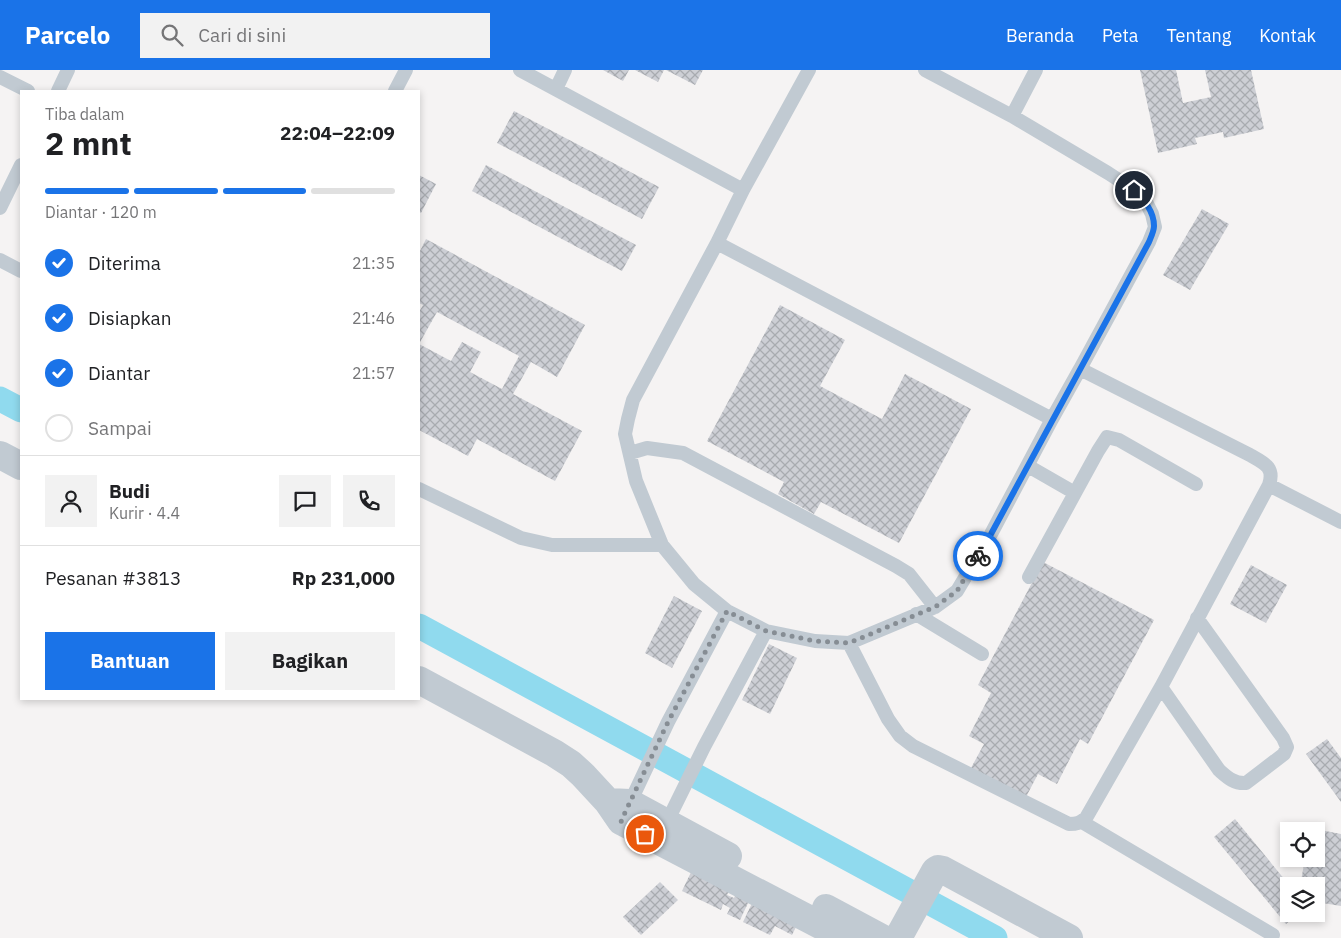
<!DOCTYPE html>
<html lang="id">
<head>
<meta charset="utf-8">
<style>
	:root { --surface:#fff; --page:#f2f2f2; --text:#202124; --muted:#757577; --line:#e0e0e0; --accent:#1a73e8 }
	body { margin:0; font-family:"IBM Plex Sans",sans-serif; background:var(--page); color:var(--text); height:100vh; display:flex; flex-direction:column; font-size:19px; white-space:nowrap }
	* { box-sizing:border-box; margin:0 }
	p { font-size:16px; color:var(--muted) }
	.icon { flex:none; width:28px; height:28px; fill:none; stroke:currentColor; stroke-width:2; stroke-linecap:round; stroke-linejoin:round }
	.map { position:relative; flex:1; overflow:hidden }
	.drawer { position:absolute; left:20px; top:20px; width:400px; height:610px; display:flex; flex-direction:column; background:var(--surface); border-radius:0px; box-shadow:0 2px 8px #0003 }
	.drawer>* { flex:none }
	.controls { position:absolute; left:1280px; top:752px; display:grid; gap:10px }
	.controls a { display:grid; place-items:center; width:45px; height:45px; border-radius:0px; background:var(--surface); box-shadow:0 2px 8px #0003; font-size:25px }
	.pin { position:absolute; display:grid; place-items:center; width:42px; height:42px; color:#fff; margin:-21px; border:2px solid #fff; border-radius:50%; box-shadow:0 1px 5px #0007 }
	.courier { position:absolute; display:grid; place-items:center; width:50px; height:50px; margin:-25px; border:4px solid #1a73e8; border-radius:50%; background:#fff; color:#222; box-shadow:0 1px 6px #0007 }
	.headline em { font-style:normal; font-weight:700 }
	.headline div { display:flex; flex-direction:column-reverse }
	.headline { display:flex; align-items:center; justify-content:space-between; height:85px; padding:0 25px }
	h1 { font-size:32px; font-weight:700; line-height:38px }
	.bar { display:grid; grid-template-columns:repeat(4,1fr); gap:8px 5px; align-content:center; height:60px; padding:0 25px }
	.bar i { height:6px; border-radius:4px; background:var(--line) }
	.bar .active { background:var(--accent) }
	.bar p { grid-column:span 4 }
	.line { display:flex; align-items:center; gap:12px; padding:0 25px; border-top:1px solid var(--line) }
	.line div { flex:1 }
	.round { display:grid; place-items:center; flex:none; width:52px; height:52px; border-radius:0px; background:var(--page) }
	ol { padding:0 25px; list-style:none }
	li { display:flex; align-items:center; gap:15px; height:55px }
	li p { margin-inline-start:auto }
	li .icon { padding:5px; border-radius:50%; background:var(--accent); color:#fff; stroke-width:4 }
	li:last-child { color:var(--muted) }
	li i { width:28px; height:28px; border:2px solid var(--line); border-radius:50% }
	.cta { display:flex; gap:10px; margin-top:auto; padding:10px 25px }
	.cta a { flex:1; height:58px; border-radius:0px; background:var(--accent); color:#fff; font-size:20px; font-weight:700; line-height:58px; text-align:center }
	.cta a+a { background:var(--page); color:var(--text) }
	header { display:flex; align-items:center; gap:30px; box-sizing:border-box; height:70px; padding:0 25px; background:var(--accent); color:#fff }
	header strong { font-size:24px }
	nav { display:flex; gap:28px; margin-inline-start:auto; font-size:18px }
	.search { width:350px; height:45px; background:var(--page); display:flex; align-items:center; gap:12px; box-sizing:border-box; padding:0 18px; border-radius:0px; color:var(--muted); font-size:19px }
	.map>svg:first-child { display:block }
</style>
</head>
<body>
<header>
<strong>Parcelo</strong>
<div class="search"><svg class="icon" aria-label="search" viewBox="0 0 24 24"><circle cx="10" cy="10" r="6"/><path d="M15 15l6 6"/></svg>Cari di sini</div>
<nav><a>Beranda</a><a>Peta</a><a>Tentang</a><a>Kontak</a></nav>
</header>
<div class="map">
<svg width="1341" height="868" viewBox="0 0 1341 868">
	<defs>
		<pattern id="building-cross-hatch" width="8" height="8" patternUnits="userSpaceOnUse" patternTransform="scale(1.25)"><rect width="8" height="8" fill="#cdcfd5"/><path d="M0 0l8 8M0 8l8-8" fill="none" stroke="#a8abb0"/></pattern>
	</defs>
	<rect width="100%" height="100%" fill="#f5f3f3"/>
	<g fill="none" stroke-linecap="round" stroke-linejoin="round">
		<!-- canal -->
		<path stroke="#90daee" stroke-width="25" d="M0,329L21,340
			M419,556L995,868"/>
	</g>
	<!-- building -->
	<path fill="url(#building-cross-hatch)" fill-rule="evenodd" d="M603,0H629L623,11Z
		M635,0H664L658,12Z
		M666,0H703L695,15Z
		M1140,0H1176L1183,33L1211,27L1205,0H1251L1264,59L1224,68L1223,62L1195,68L1197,74L1158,83Z
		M514,41L659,117L642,149L497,73Z
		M486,95L636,175L622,201L472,121Z
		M419,105L436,114L421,143L419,142Z
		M1202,139L1229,154L1190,220L1163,205Z
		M426,169L585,255L557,307L531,292L513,324L582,361L555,411L477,369L468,386L419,360V242L423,235L419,233V183ZM437,242L519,286L502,319L470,302L481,282L462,272L451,291L419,274Z
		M780,235L845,270L820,316L882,349L905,304L971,339L899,473L821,432L814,444L778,424L784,412L707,371Z
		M1043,492L1154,550L1088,674L1080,669L1057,714L1038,704L1026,727L971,698L984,674L969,666L991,623L978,615Z
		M1251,495L1287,515L1266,553L1230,534Z
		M674,526L702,541L672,598L645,583Z
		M769,574L797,588L770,644L742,630Z
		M1327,669L1341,688V732L1306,684Z
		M1235,749L1290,816H1289V844H1298L1286,854L1214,767Z
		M1310,758L1341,764V836L1316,832V816H1300L1305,789H1316V761H1310Z
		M693,798L732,817L727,825L734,828L736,824L749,831L740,850L727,844L730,838L723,834L721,840L682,821Z
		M660,812L678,830L641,865L623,847Z
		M755,827L798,853L792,865L775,856L770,865L743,852Z"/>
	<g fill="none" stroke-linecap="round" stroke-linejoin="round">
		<!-- service -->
		<path stroke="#c1cad2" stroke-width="14" d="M520,0L743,120
			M809,0L743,120L717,173L633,330L628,349L625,364L636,411L662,475L694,514L727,541L766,561L815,571L849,573L888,649L900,666L913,676L1069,754C1077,754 1080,753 1086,748L1161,617L1269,415C1275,397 1264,393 1250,385L1080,299L1149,172L1155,157L1152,144L1146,132L1134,120L1108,103L1012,46L925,0
			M0,7L28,21
			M556,19L565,0
			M58,21L68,0
			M395,21L406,0
			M1012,46L1036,0
			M0,138L21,95
			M717,173L1052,349
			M0,190L21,201
			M630,383L647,378L683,383L896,496L909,504L935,537
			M1028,396L1075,423L1029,507
			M1269,415L1341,452
			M419,419L521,468L552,475H662
			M1075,423L1098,381L1107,367L1119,370L1196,414
			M916,544L982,584
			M849,573L935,537L957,521L991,464L1052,349L1080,299
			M1161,617L1219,700C1227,707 1234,714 1246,713L1284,684L1287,677L1283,668L1197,548
			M628,737L668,652L727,541
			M1082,752L1273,865
			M664,758L704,677L766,561"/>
		<!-- minor -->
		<path stroke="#c1cad2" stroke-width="28" d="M0,385L21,396
			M419,610L554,683L571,694L583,705L608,732L621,751L845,868
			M608,732L630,733L728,786
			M826,838L882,868
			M898,868L935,801L938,799L943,800L1069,868"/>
	</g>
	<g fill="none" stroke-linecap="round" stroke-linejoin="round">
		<!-- done -->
		<path stroke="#868d94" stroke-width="5" stroke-dasharray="0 9" d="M645,764L621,751L668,652L727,541L766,561L815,571L849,573L935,537L957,521L978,486"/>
		<!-- route -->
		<path stroke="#1a73e8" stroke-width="6" d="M978,486L991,464L1149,172C1151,167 1154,161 1154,156C1154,141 1144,130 1134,120"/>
	</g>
</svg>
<div class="controls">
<a><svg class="icon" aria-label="locate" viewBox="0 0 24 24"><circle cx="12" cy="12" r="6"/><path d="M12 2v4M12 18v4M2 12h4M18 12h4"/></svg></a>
<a><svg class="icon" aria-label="layers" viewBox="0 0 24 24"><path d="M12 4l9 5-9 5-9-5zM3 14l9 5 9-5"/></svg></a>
</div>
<div class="pin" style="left:645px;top:764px;background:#ea580c"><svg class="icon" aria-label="bag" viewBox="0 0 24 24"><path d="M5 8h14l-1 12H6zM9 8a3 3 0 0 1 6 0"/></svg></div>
<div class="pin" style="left:1134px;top:120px;background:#1f2937"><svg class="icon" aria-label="home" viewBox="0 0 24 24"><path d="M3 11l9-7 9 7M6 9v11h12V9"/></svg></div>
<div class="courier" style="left:978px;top:486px"><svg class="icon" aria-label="bike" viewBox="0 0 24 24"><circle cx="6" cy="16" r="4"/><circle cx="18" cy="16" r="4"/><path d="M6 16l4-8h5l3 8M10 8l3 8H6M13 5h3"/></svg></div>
<section class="drawer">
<div class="headline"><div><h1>2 mnt</h1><p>Tiba dalam</p></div><em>22:04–22:09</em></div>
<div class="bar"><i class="active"></i><i class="active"></i><i class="active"></i><i></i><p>Diantar · 120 m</p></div>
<ol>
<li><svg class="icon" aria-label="check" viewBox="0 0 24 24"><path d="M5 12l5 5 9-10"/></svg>Diterima<p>21:35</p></li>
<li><svg class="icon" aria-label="check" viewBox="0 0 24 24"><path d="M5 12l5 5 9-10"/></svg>Disiapkan<p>21:46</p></li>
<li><svg class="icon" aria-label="check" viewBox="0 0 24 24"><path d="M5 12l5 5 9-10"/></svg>Diantar<p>21:57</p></li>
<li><i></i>Sampai</li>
</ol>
<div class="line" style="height:90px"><a class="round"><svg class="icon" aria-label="person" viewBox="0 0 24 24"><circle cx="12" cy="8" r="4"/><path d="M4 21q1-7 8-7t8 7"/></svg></a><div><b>Budi</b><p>Kurir · 4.4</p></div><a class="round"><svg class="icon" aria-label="chat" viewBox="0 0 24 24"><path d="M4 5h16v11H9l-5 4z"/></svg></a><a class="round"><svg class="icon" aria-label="phone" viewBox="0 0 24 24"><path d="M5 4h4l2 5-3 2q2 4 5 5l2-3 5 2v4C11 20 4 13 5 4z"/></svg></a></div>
<div class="line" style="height:65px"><div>Pesanan #3813</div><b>Rp 231,000</b></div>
<div class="cta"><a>Bantuan</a><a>Bagikan</a></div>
</section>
</div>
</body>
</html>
